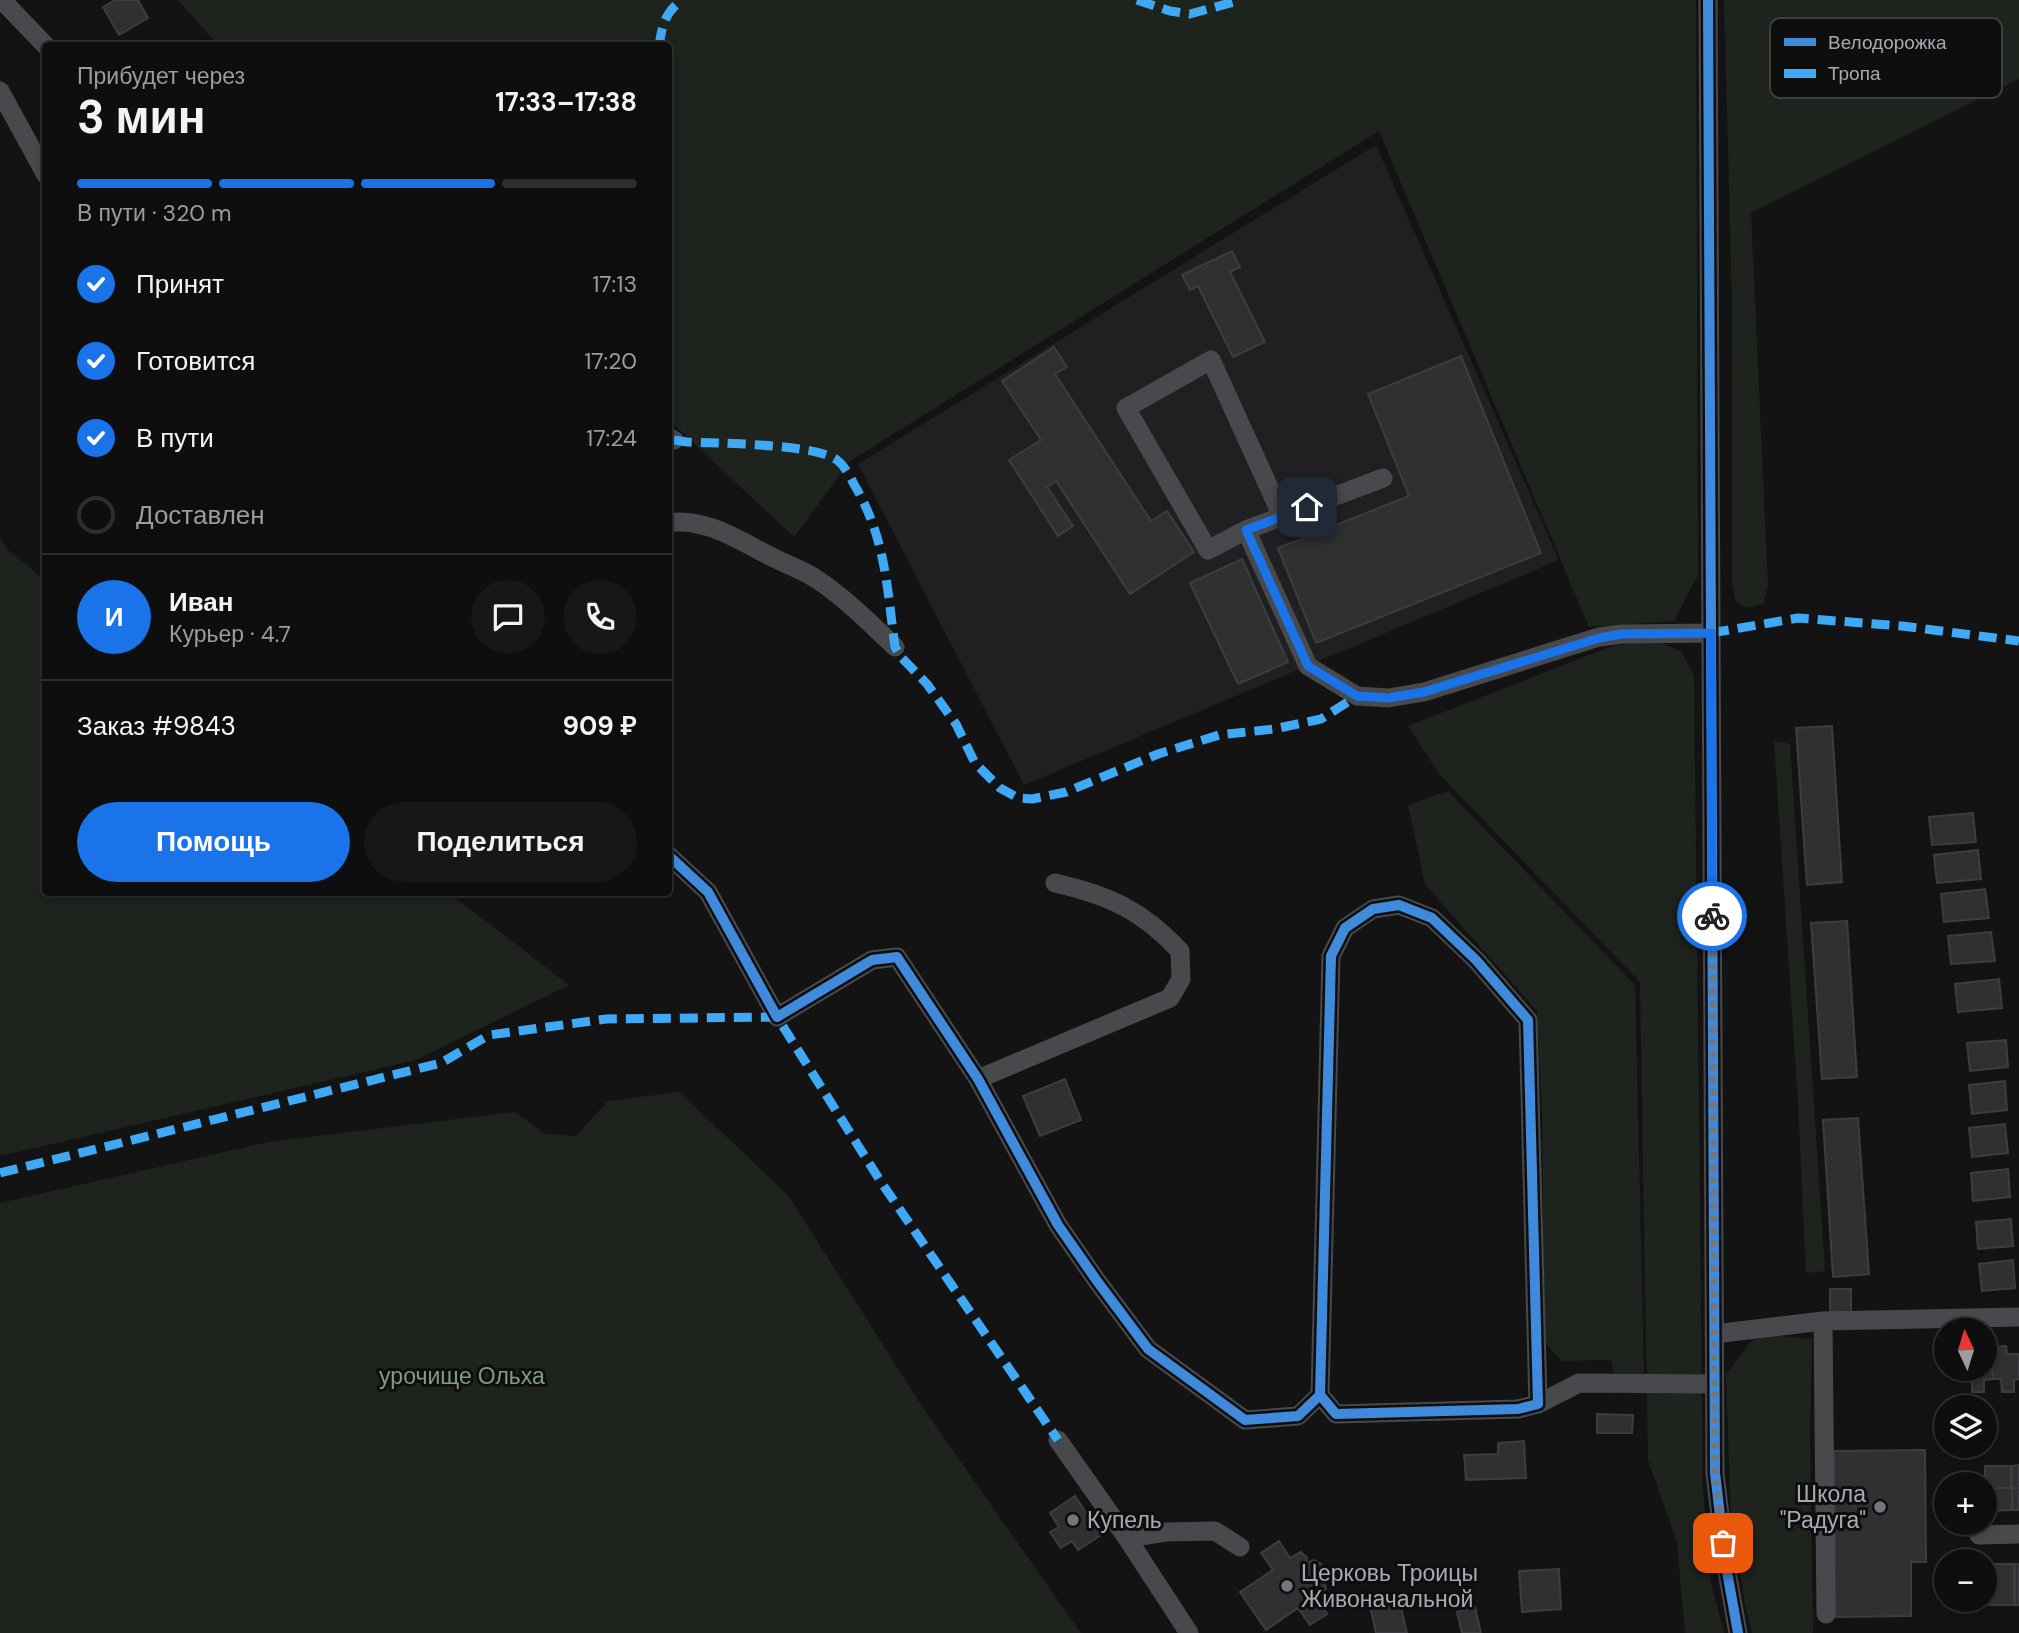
<!DOCTYPE html>
<html lang="ru">
<head>
<meta charset="utf-8">
<style>
	:root { --surface:#0e0e0f; --page:#171718; --text:#f1f3f6; --muted:#9b9c9e; --line:#2e2e2f; --accent:#1a73e8 }
	body { margin:0; font-family:"DM Sans",sans-serif; background:var(--page); color:var(--text); height:100vh; display:flex; flex-direction:column; font-size:26px; white-space:nowrap }
	* { box-sizing:border-box; margin:0 }
	p { font-size:23px; color:var(--muted) }
	.icon { flex:none; width:38px; height:38px; fill:none; stroke:currentColor; stroke-width:2; stroke-linecap:round; stroke-linejoin:round }
	.map { position:relative; flex:1; overflow:hidden }
	.details { position:absolute; left:42px; top:42px; width:630px; height:854px; display:flex; flex-direction:column; background:var(--surface); border-radius:7px; box-shadow:0 4px 10px #0003,0 0 0 2px var(--line) }
	.details>* { flex:none }
	.needle { width:46px; rotate:356deg }
	.buttons { position:absolute; left:1934px; top:1318px; display:grid; gap:14px }
	.buttons a { display:grid; place-items:center; width:63px; height:63px; border-radius:50%; background:var(--surface); box-shadow:0 4px 10px #0003,0 0 0 2px var(--line); font-size:35px }
	.pin { position:absolute; display:grid; place-items:center; width:60px; height:60px; color:#fff; margin:-30px; border-radius:14px; box-shadow:0 4px 10px #0006 }
	.courier { position:absolute; display:grid; place-items:center; width:70px; height:70px; margin:-35px; border:5px solid #1a73e8; border-radius:50%; background:#fff; color:#222; box-shadow:0 2px 9px #0007 }
	.overview em { font-style:normal; font-weight:700 }
	.overview div { display:flex; flex-direction:column-reverse }
	.overview { display:flex; align-items:center; justify-content:space-between; height:119px; padding:0 35px }
	h1 { font-size:46px; font-weight:700; line-height:52px }
	.bar { display:grid; grid-template-columns:repeat(4,1fr); gap:10px 7px; align-content:center; height:84px; padding:0 35px }
	.bar i { height:9px; border-radius:5px; background:var(--line) }
	.bar .on { background:var(--accent) }
	.bar p { grid-column:span 4 }
	.line { display:flex; align-items:center; gap:18px; padding:0 35px; border-top:2px solid var(--line) }
	.line div { flex:1 }
	.round { display:grid; place-items:center; flex:none; width:74px; height:74px; border-radius:37px; background:var(--page) }
	ol { padding:0 35px; list-style:none }
	li { display:flex; align-items:center; gap:21px; height:77px }
	li p { margin-inline-start:auto }
	li .icon { padding:7px; border-radius:50%; background:var(--accent); color:#fff; stroke-width:4 }
	li:last-child { color:var(--muted) }
	li i { width:38px; height:38px; border:4px solid var(--line); border-radius:50% }
	.cta { display:flex; gap:14px; margin-top:auto; padding:14px 35px }
	.cta a { flex:1; height:80px; border-radius:42px; background:var(--accent); color:#fff; font-size:28px; font-weight:700; line-height:80px; text-align:center }
	.cta a+a { background:var(--page); color:var(--text) }
	.map>svg:first-child { display:block }
</style>
</head>
<body>
<div class="map">
<svg width="2019" height="1633" viewBox="0 0 2019 1633">
	<rect width="100%" height="100%" fill="#131314"/>
	<!-- built -->
	<path fill="#202022" d="M1376,145L1559,560L1024,785L858,464Z"/>
	<!-- green -->
	<path fill="#1e231e" d="M178,0H1696L1698,575L1674,621L1589,627L1379,131L850,461L794,537L669,420L668,46L218,45Z
		M1724,0H2019V79L1751,213L1768,587L1763,604L1746,608L1735,600L1732,584V302Z
		M0,538L9,551L45,580L46,892L449,893L569,985L416,1060L0,1156Z
		M1628,643H1662L1682,652L1694,676L1703,1491L1711,1582L1724,1633H1685L1677,1543L1648,1460L1640,982L1439,774L1408,726L1607,648Z
		M1774,741L1790,744L1825,1271L1806,1273L1798,1104Z
		M1448,791L1635,985L1644,1374H1614L1611,1360L1561,1361L1544,1341L1542,1114L1537,1011L1425,884L1408,805Z
		M679,1092L788,1195L923,1408L1081,1633H0V1203L268,1142L515,1112L545,1134L576,1136L608,1101Z
		M1769,1335L1812,1339L1810,1439L1813,1633H1752L1745,1605L1731,1520L1726,1375L1751,1341Z"/>
	<!-- building -->
	<path fill="#2f3031" stroke="#3c3d40" stroke-width="2" d="M115,0H138L148,18L119,35L103,7Z
		M1232,251L1240,267L1230,272L1265,342L1233,357L1198,286L1190,290L1182,275Z
		M1054,347L1067,367L1055,374L1151,521L1167,511L1194,552L1130,594L1056,481L1047,487L1073,526L1058,536L1009,460L1041,440L1002,381Z
		M1461,356L1541,553L1316,643L1278,548L1409,496L1368,394Z
		M1242,559L1288,662L1238,684L1190,583Z
		M1832,726L1842,882L1807,885L1796,728Z
		M1973,813L1976,842L1932,845L1929,817Z
		M1978,850L1981,879L1937,883L1934,855Z
		M1985,889L1989,918L1944,922L1941,894Z
		M1847,921L1857,1077L1822,1079L1811,923Z
		M1991,932L1995,961L1951,964L1948,936Z
		M1999,979L2002,1008L1958,1012L1955,984Z
		M2006,1040L2008,1067L1970,1071L1967,1043Z
		M1065,1079L1081,1120L1040,1136L1023,1096Z
		M2005,1081L2007,1110L1972,1114L1969,1085Z
		M1858,1118L1869,1274L1833,1277L1823,1120Z
		M2005,1124L2008,1153L1972,1157L1969,1128Z
		M2008,1169L2010,1197L1973,1201L1971,1173Z
		M2011,1219L2013,1246L1978,1249L1976,1222Z
		M2013,1260L2015,1288L1982,1291L1979,1264Z
		M1830,1289H1851V1312H1830Z
		M2006,1346L2007,1354H2019V1379L2014,1380V1392H2002L2001,1379H1993L1992,1347Z
		M1984,1347H1992L1993,1379L1984,1380V1392H1972V1381H1965L1964,1368H1984Z
		M1597,1414L1633,1415L1632,1433H1597Z
		M1524,1441L1526,1478L1466,1480L1464,1455L1498,1454V1443Z
		M1925,1450L1926,1562H1911V1616L1835,1617L1834,1451Z
		M2019,1465V1488H2012V1466Z
		M1985,1466H2011V1488H1985Z
		M1986,1488H2012V1510L1986,1511Z
		M2012,1488H2019V1510H2013Z
		M1075,1496L1101,1535L1078,1550L1072,1541L1061,1548L1050,1532L1059,1527L1050,1513Z
		M1279,1541L1290,1558L1301,1552L1307,1558L1306,1563L1314,1560L1321,1564L1323,1573L1318,1579L1325,1584L1326,1589L1316,1597L1327,1614L1310,1625L1298,1608L1266,1630L1240,1592L1273,1570L1261,1553Z
		M1989,1564H2014V1605H1989Z
		M2015,1564H2019V1605H2015Z
		M1559,1569L1561,1609L1522,1612L1519,1571Z
		M1399,1599L1407,1633H1376L1370,1606Z
		M1475,1607L1481,1633H1462L1457,1612Z"/>
	<g fill="none" stroke-linecap="round" stroke-linejoin="round">
		<!-- minor -->
		<path stroke="#48494c" stroke-width="19" d="M2,0L46,46
			M1708,0L1715,1473L1726,1566L1738,1633
			M0,91L46,175
			M668,437L674,440
			M1383,478L1246,530L1308,666L1357,696L1388,698L1424,692L1599,637L1622,634L1711,633
			M668,523C705,516 743,543 774,558C788,565 805,571 818,580C846,599 871,624 895,647
			M1246,530L1208,550L1126,408L1211,360L1282,516
			M668,855L708,892L777,1017L872,960L897,957L978,1079L1058,1225L1097,1281L1148,1349L1245,1420L1298,1416L1320,1395L1331,956L1345,928L1373,909L1399,905L1432,918L1476,960L1528,1020L1538,1404L1518,1409L1336,1414L1320,1395
			M978,1079L1170,998L1181,979L1180,951C1142,910 1108,895 1055,883
			M1823,1321L1826,1614
			M1714,1334L1823,1321L2019,1317
			M1538,1404L1579,1383L1714,1384
			M1058,1440L1127,1538L1189,1633
			M1979,1535L2019,1534
			M1127,1538L1166,1532L1215,1531L1240,1547"/>
		<!-- quiet -->
		<path stroke="#3fa9f5" stroke-width="9" stroke-dasharray="18 9" stroke-linecap="butt" d="M1137,0L1170,11L1190,14L1241,0
			M659,46C662,26 665,12 682,0
			M674,440L687,442C716,443 817,444 837,460C845,466 850,477 855,486C886,539 887,589 895,647L902,658L927,684L956,724L975,763L1000,788L1018,798L1032,799L1066,792L1158,754L1219,735L1274,729L1321,719L1357,696
			M1711,633L1798,618L1902,626L2019,641
			M0,1173L441,1063L489,1035L606,1019L777,1017L881,1182L1058,1440"/>
		<defs>
			<path id="cycleway" d="M1708,0L1715,1473L1726,1566L1738,1633
				M668,855L708,892L777,1017L872,960L897,957L978,1079L1058,1225L1097,1281L1148,1349L1245,1420L1298,1416L1320,1395L1331,956L1345,928L1373,909L1399,905L1432,918L1476,960L1528,1020L1538,1404L1518,1409L1336,1414L1320,1395"/>
		</defs>
		<!-- cycleway casing -->
		<use href="#cycleway" stroke="#0e0e0f" stroke-width="15"/>
		<!-- cycleway -->
		<use href="#cycleway" stroke="#408adc" stroke-width="10"/>
	</g>
	<g fill="none" stroke-linecap="round" stroke-linejoin="round">
		<!-- done -->
		<path stroke="#73767b" stroke-width="7" stroke-dasharray="0 12.6" d="M1712,916L1715,1473L1723,1543"/>
		<!-- route -->
		<path stroke="#1a73e8" stroke-width="9" d="M1307,507L1246,530L1308,666L1357,696L1388,698L1424,692L1599,638L1622,634L1711,633L1712,916"/>
	</g>
	<!-- markers -->
	<g fill="#73767b" stroke="#0e0e0f" stroke-width="2.5">
		<circle cx="1880" cy="1507" r="7"/>
		<circle cx="1073" cy="1520" r="7"/>
		<circle cx="1287" cy="1586" r="7"/>
	</g>
	<g text-anchor="middle" stroke-width="6" stroke-linejoin="round" paint-order="stroke">
		<!-- park labels -->
		<g font-size="23" fill="#809c7f" stroke="#0e0e0f">
			<text x="462" y="1384">урочище Ольха</text>
		</g>
		<!-- poi labels -->
		<g font-size="23" fill="#a6abb3" stroke="#0e0e0f" text-anchor="start">
			<text x="1866" y="1502" text-anchor="end">Школа<tspan x="1866" dy="26">"Радуга"</tspan></text>
			<text x="1087" y="1528">Купель</text>
			<text x="1301" y="1581">Церковь Троицы<tspan x="1301" dy="26">Живоначальной</tspan></text>
		</g>
	</g>
	<!-- legend -->
	<rect x="1770" y="18" width="232" height="80" rx="10" fill="#0e0e0f" stroke="#3c3d40" stroke-width="2"/>
	<rect x="1784" y="38" width="32" height="8" fill="#408adc"/>
	<rect x="1784" y="69" width="32" height="9" fill="#3fa9f5"/>
	<g font-size="19" fill="#a6abb3">
		<text x="1828" y="49">Велодорожка</text>
		<text x="1828" y="80">Тропа</text>
	</g>
</svg>
<div class="buttons">
<a><svg class="needle" viewBox="-14 -14 28 28"><path d="M0-13l5 13h-10z" fill="#e53935"/><path d="M0 13l5-13h-10z" fill="#9b9c9e"/></svg></a>
<a><svg class="icon" aria-label="layers" viewBox="0 0 24 24"><path d="M12 4l9 5-9 5-9-5zM3 14l9 5 9-5"/></svg></a>
<a>+</a>
<a>−</a>
</div>
<div class="pin" style="left:1723px;top:1543px;background:#ea580c"><svg class="icon" aria-label="bag" viewBox="0 0 24 24"><path d="M5 8h14l-1 12H6zM9 8a3 3 0 0 1 6 0"/></svg></div>
<div class="pin" style="left:1307px;top:507px;background:#1f2937"><svg class="icon" aria-label="home" viewBox="0 0 24 24"><path d="M3 11l9-7 9 7M6 9v11h12V9"/></svg></div>
<div class="courier" style="left:1712px;top:916px"><svg class="icon" aria-label="bike" viewBox="0 0 24 24"><circle cx="6" cy="16" r="4"/><circle cx="18" cy="16" r="4"/><path d="M6 16l4-8h5l3 8M10 8l3 8H6M13 5h3"/></svg></div>
<section class="details">
<div class="overview"><div><h1>3 мин</h1><p>Прибудет через</p></div><em>17:33–17:38</em></div>
<div class="bar"><i class="on"></i><i class="on"></i><i class="on"></i><i></i><p>В пути · 320 m</p></div>
<ol>
<li><svg class="icon" aria-label="check" viewBox="0 0 24 24"><path d="M5 12l5 5 9-10"/></svg>Принят<p>17:13</p></li>
<li><svg class="icon" aria-label="check" viewBox="0 0 24 24"><path d="M5 12l5 5 9-10"/></svg>Готовится<p>17:20</p></li>
<li><svg class="icon" aria-label="check" viewBox="0 0 24 24"><path d="M5 12l5 5 9-10"/></svg>В пути<p>17:24</p></li>
<li><i></i>Доставлен</li>
</ol>
<div class="line" style="height:126px"><b class="round" style="background:var(--accent);color:#fff">И</b><div><b>Иван</b><p>Курьер · 4.7</p></div><a class="round"><svg class="icon" aria-label="chat" viewBox="0 0 24 24"><path d="M4 5h16v11H9l-5 4z"/></svg></a><a class="round"><svg class="icon" aria-label="phone" viewBox="0 0 24 24"><path d="M5 4h4l2 5-3 2q2 4 5 5l2-3 5 2v4C11 20 4 13 5 4z"/></svg></a></div>
<div class="line" style="height:91px"><div>Заказ #9843</div><b>909 ₽</b></div>
<div class="cta"><a>Помощь</a><a>Поделиться</a></div>
</section>
</div>
</body>
</html>
